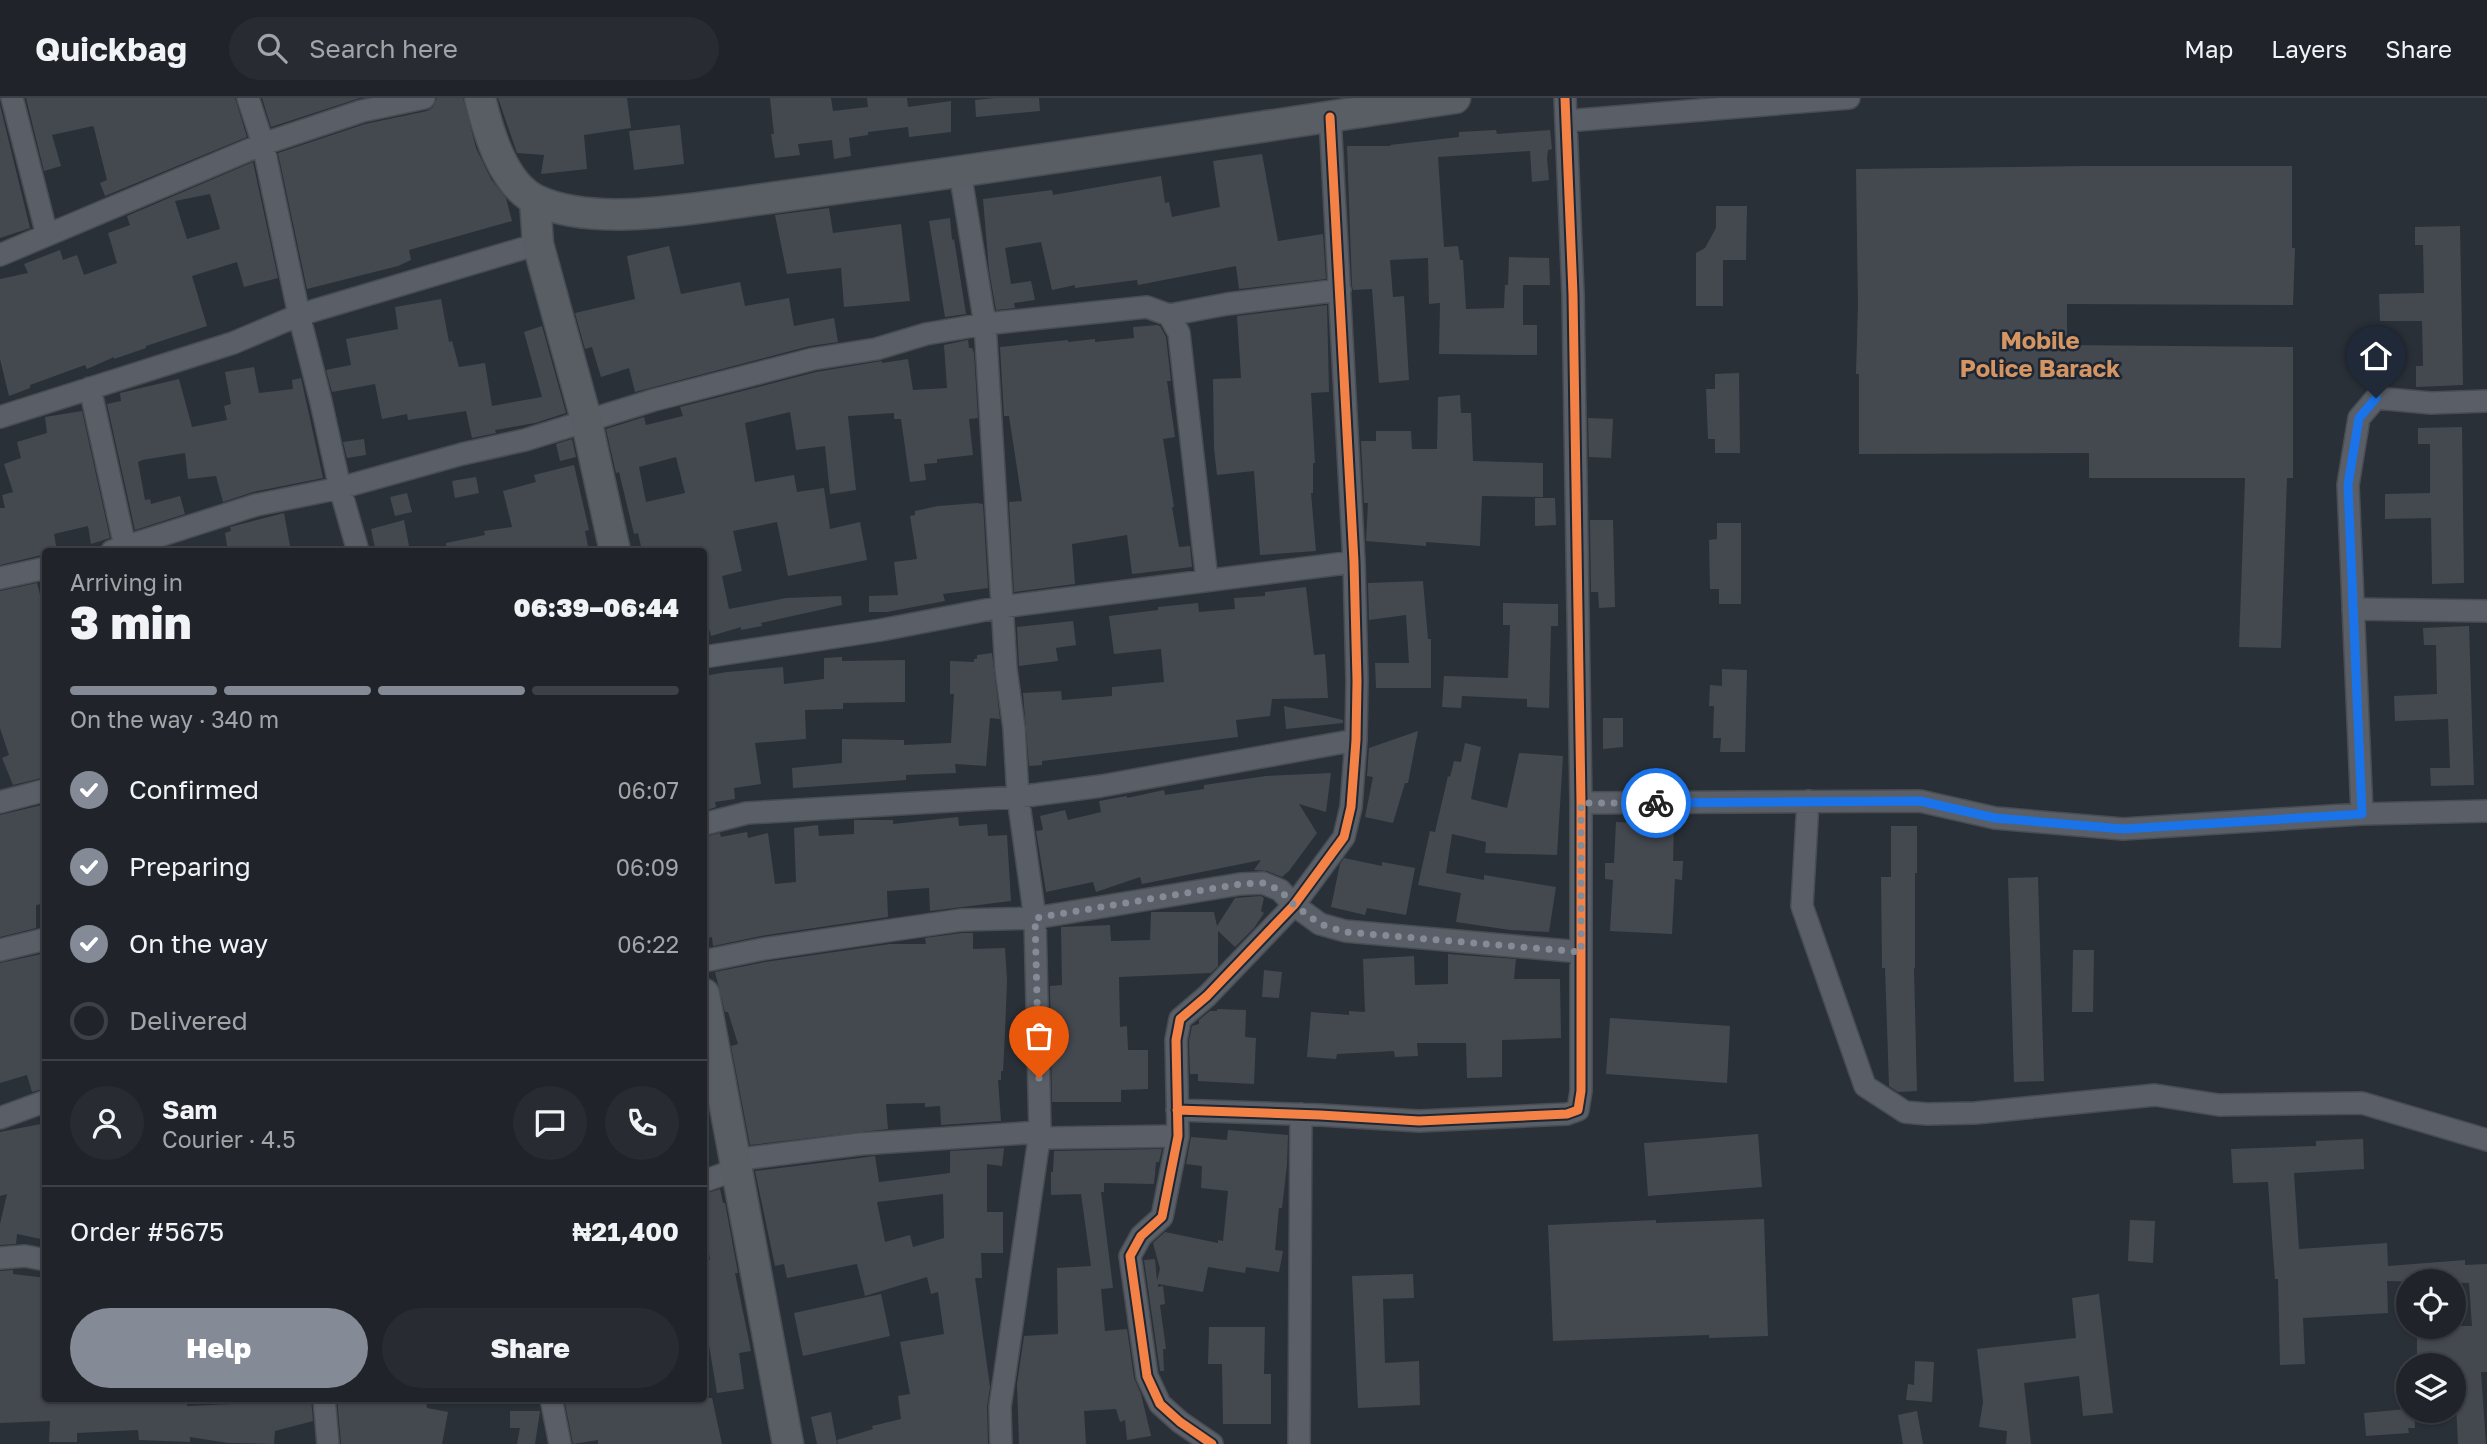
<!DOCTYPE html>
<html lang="en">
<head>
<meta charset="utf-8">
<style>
	:root { --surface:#20242a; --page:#282c32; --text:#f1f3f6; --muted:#a2a4a8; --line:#3d4147; --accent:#848b96 }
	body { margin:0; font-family:"Golos Text",sans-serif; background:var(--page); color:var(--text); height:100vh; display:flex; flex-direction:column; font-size:26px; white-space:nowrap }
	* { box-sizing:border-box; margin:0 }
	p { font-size:23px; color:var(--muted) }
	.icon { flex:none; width:38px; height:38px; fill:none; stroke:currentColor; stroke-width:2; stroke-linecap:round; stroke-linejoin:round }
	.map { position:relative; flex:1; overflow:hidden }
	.drawer { position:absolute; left:42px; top:450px; width:665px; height:854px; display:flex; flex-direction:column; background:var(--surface); border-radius:7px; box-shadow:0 2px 5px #0004,0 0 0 2px var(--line) }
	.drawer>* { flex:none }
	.controls { position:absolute; left:2396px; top:1171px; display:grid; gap:14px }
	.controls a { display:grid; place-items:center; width:70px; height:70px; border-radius:50%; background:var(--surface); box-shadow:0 2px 5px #0004,0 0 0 2px var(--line); font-size:35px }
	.pin { position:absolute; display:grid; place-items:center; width:60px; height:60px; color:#fff; margin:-72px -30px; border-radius:50% 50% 50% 0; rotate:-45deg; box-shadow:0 0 7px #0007 }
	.pin .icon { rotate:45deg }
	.courier { position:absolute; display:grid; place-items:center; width:70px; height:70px; margin:-35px; border:5px solid #1a73e8; border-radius:50%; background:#fff; color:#222; box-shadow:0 2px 9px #0007 }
	.head em { font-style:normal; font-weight:800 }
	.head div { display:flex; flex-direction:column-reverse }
	.head { display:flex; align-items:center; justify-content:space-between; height:119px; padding:0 28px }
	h1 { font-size:46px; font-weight:800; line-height:52px }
	.bar { display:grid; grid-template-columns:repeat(4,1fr); gap:10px 7px; align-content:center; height:84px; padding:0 28px }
	.bar i { height:9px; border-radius:5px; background:var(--line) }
	.bar .current { background:var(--accent) }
	.bar p { grid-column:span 4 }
	.line { display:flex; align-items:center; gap:18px; padding:0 28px; border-top:2px solid var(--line) }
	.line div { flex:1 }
	.round { display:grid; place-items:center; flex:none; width:74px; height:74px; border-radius:37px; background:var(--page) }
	ol { padding:0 28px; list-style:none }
	li { display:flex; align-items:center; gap:21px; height:77px }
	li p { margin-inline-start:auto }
	li .icon { padding:7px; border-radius:50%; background:var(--accent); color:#fff; stroke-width:4 }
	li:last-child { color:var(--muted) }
	li i { width:38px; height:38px; border:4px solid var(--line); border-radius:50% }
	.primary-button { display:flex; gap:14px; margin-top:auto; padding:14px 28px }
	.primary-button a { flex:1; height:80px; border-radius:42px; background:var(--accent); color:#fff; font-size:28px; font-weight:800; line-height:80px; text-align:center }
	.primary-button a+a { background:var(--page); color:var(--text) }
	header { display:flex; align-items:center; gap:42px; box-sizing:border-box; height:98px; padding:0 35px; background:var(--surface); border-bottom:2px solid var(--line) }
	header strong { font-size:33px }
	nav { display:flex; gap:38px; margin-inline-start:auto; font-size:24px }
	.search { width:490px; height:63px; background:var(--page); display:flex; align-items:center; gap:18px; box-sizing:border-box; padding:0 24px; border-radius:38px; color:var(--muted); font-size:26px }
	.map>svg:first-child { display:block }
</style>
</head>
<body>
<header>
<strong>Quickbag</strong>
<div class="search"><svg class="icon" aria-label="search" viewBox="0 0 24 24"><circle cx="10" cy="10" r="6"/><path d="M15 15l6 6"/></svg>Search here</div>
<nav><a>Map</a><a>Layers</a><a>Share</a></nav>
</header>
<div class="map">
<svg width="2487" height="1346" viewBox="0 0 2487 1346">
	<rect width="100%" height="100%" fill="#2a3038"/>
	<!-- building -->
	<path fill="#444950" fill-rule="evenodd" d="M26,0H235L247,39L105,98L100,85L107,82L94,30L93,28L52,37L61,68L44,73Z
		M262,0H360L271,29Z
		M437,0H463L476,50L491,81L506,100L512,123L409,152L411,162L398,168L307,191L278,55L365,26L427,13L433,9Z
		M498,0H627L631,30L584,37L587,71L541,76L544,57L517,55Z
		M770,0H831L833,13L868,9L867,0H907L908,9L951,3V34L909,39L908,29L868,34V37L849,40L851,58L834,61L832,42L798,46L800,57L775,60L771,36H774Z
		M995,0H1039L1040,13L976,19L975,2Z
		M0,7L30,130L0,140Z
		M680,27L684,66L634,72L629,33Z
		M1496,32L1497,36L1550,32L1552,51L1548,52L1547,60L1549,82L1532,84L1530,53L1438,59L1444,149L1458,148L1460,162H1463L1466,211L1504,210L1505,187H1508L1509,159L1549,160L1550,187H1523V227H1537V257L1439,256L1440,205L1429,206L1428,160L1390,162L1393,199L1404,198L1409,282L1379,285L1372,191L1353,192L1352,188L1347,48H1391L1390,47L1459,39V34Z
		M1262,56L1278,143L1323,136L1326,181L1239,191L1236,168L1138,187L1137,182L1075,190V187L1052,192L1041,144L1005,150L1011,186L1031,183L1035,202L1014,205L1015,210L996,212L989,172L983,101L1052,92L1053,97L1161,78L1165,105L1169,104L1172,119L1220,109L1213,63Z
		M253,64L278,180L244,189L237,164L192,178L207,228L146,248V250L114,261V259L87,271L85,267L30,287V290L9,298L0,261V181L28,175L24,166L60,152L63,162L77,157L84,177L117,165L108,135L130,127L127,118ZM210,96L220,131L187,141L175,103Z
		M2087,68H2292V150H2295L2293,207L2067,206V247L2293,249V380H2287L2281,550L2239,549L2245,380H2089V355L1859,356V276H1856L1858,207L1856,71Z
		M1716,108H1747L1746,162H1723V208H1696V155L1705,150L1716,130Z
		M829,110L833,135L901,126L910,203L844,209L841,170L787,176L775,117Z
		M950,120L952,142L954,141L966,216L945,219L929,123Z
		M2460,128L2463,287L2416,289V268H2423L2422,223H2380L2379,196L2424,195L2423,147H2415V129Z
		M669,148L681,196L740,184L745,208L789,200L794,228L834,220L838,244L810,248L635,294L629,270L601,279L592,249L585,251L575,215L635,201L627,158Z
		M441,201L449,244L452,243L459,269L485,265L492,308L542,299L524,234L542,228L566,315L535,325L495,332L496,335L472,340L466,313L408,322L407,316L382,321L375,286L332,294L326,272L351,267L346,241L398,231L395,209Z
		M1327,207L1329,294L1311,295L1315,365H1313V395H1311L1316,453L1260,457L1254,373L1217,377L1214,350L1213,281L1241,280L1237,218Z
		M1157,227L1160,228L1166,239L1171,283H1167L1175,339L1163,341L1174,409H1172L1179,449L1190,448L1192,469L1132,476L1127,437L1072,446L1075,486L1014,494L1009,404L1022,403L1009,318H1004L1000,249L1068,242V244L1095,241V244L1134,240L1133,229Z
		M968,242L969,250H972L974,255L978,320L969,321L973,357L937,361V365L924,366L926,382L910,384L901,321H894V315L848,318L856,392L830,396L825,348L796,352L790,314L745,325L755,384L794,377L797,394L824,390L830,431L860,424L867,462L788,478L777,424L733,433L742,473L722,478L729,511L786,500L841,498L842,507L761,525L762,528L741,532V529L711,538L704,512V453H642L638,435L634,436L619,374L616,375L606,331L644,319L646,327L683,318L680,309L816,274L882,263V265L908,261L913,292L947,290L944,247ZM676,359L685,395L646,404L639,369Z
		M254,269L259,295L293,291L292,282L301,280L323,380L253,394L223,404L216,378L188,381L185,355L142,362L138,364L145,402L150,401L151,406L180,398L185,416L135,432L107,306L121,303L120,295L179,281L192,329L227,322L224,308L231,306L225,274Z
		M1739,275L1740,355H1715V341H1708L1706,291H1715V276Z
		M1460,297L1461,315H1471L1473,363L1543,365V399L1482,398L1480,448L1426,444V448L1366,443L1368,405H1364L1361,343H1376V333H1411L1412,351H1437L1438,299Z
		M82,313L110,440L91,446L88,428L54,436L57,453H46V456L0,467V410H5L2,397L13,394L4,366L21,360L17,344L47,335L45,319Z
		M1588,320L1613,321L1611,360L1589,359Z
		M2462,329L2464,485L2432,486L2431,420L2385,421V396L2430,395V346H2418V330Z
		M364,341L366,357L347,360L343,344Z
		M572,341L576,359L560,363L556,346Z
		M574,367L589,432L585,433L589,453H447L446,445L485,437L484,433L512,429L503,393L536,384L534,377Z
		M476,379L479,395L455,400L452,383Z
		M407,395L412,414L395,418L390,399Z
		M1535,400H1555L1556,427L1535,428Z
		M977,405L983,406L988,490L943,496L945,503L887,514H869V498L898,497L894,464L917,461L910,418L915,417V413L938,408Z
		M284,415L291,453H228L225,435L231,433L230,429Z
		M404,422L410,453H380L379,449L375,450L371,431Z
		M1590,422H1613L1615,509L1599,510L1598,494H1591Z
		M1717,425H1741V506H1719V491H1710L1709,442L1717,441Z
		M1423,483L1428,541H1431V590H1376L1375,565H1409L1406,517L1369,522L1368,485Z
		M37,485L46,520V679L13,687L2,660L9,657L0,630V493Z
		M1306,489L1314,557L1325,556L1328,600L1272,601L1270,618L1236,622L1238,639L1042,663V667L1029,668L1023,595L1061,593L1062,602L1112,598V589L1164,584L1161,551L1114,556L1109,518L1158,512V509L1198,505L1199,514L1235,511L1234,500L1265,498V494Z
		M1503,505L1558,506V528H1551L1549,610L1527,609V601L1462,598L1461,610L1442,609L1444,578L1508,580L1510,527H1503Z
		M1073,523L1076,547L1056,550L1058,563L1019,568L1017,529Z
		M2469,528L2474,687L2431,688L2430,670H2450L2448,621L2395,623L2394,598L2437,596L2436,547H2424L2423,530Z
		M992,555L1000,621L990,620L986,668L955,666L956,675L906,677V682L793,690L792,670L842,665V641L904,642V647L951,645L954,596H950V563L974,564V561H977V557Z
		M842,559V563L905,562V604L843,605V611L805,612L806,641L755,645L761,686L734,690L735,701L715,704L716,709L704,713V578L727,574L783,569L784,586L824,581V560Z
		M1722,571L1747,572L1745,654H1720L1721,640H1713L1714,608H1709L1710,587L1722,588Z
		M1284,608L1343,622V625L1286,631Z
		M1603,620H1623V649L1603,651Z
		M1418,633L1408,685H1405L1393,725L1365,719L1373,679L1367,678L1369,650Z
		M1465,645L1481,649L1471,701L1507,710L1519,655L1563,658L1557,757L1485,755L1486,744L1452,736L1446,775L1484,782V777L1556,789L1549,834L1510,832L1456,824L1461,795L1418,787L1430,733L1435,734L1448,678L1450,679L1454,663L1461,664Z
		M1331,675L1326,714L1299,706L1317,735L1289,773L1282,779L1267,773L1254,772L1261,762L1142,786L1140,779L1096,794L1093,784L1046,794L1036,733L1043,732L1040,718L1065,712L1068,722L1101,714L1099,703L1127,698V700L1164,692L1165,697L1204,691V687L1266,678Z
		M46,706V797H41L42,806L36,807V830L0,839V717Z
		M958,719L959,728L987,726L988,738L1007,737L1011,803L930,813L929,790L887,793L888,819L761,838L713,848L712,839L704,841V739L720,735L721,739L747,734L748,740L768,735L775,786L796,784L794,730L818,727L819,738L854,736V722H893V726Z
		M1616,724L1674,727L1673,763H1683L1682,782L1675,781L1672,836L1610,833L1613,782L1605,781V765H1614Z
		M1891,728H1917V775H1915V870H1914L1917,993L1898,994L1889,988L1885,870H1882L1881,779H1891Z
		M1344,760L1382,768V764L1415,770L1406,817L1367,810L1365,817L1331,809L1340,766Z
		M2038,779L2044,983L2014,984L2008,780Z
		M1261,798L1264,800L1261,813L1264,815L1254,830L1235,849L1218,833V868L1211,875L1119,879L1120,929L1127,928L1128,952H1148V991L1121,992V1004H1052L1050,888L1062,887L1061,829L1110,827L1111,843L1150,842L1151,814H1214L1217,828L1235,800Z
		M962,835H973V851L1005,850L1007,882L1005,935L1003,973H1001V982H998L1001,1023L941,1027L940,1008L925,1009V1005L886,1006L888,1031L750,1047L731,948L738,946L728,914H725L715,874L765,864L890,846H926L925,840Z
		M2073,852H2094L2093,914H2072Z
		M46,855V990L32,994L27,977L0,985V865Z
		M1448,856L1516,861L1514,881H1560L1561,940L1502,942V979L1467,980L1466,945H1417L1418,958L1395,959L1394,953L1337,956L1336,961L1307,959L1311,914L1349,917V913L1365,914L1363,861L1414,858L1415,887L1448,886Z
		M1264,872L1282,874L1279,900L1262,899Z
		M1217,911L1246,912L1245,939L1256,940L1254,986L1198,983V976H1190L1189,943L1192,928L1199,926V922L1210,913H1217Z
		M1610,920L1730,928L1727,985L1606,976Z
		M46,1025V1043L43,1044L46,1060V1142L17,1136L16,1146L0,1147V1126L7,1096L0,1098V1034Z
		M1228,1032L1288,1037L1287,1066L1282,1110H1279L1275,1152L1283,1153L1279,1174L1246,1169L1245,1175L1208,1169L1203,1194L1158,1186V1189L1163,1188L1165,1206L1160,1207L1166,1251H1163L1164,1273H1160L1144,1162L1155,1161L1157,1183L1160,1171L1153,1145L1165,1134L1218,1145V1142L1223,1143L1228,1093L1201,1090L1202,1068L1186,1066L1191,1039L1227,1042Z
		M1758,1036L1762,1089L1648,1098L1644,1045Z
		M2363,1041L2364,1071L2294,1075L2299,1151L2387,1145L2388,1168L2465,1162V1167L2487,1166V1274H2481L2486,1346H2458L2454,1267H2417V1228H2472L2469,1185L2387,1183L2388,1215L2303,1220L2305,1266L2280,1267L2278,1181H2275L2268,1084L2233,1085L2231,1051L2316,1048V1043Z
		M1004,1050L1002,1068L987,1066V1114H1003V1155H981L982,1180H975L990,1289L987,1309L988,1346H838L837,1342L873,1331L872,1328L901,1321L898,1298L910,1296L900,1244L944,1236L938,1194L931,1196L927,1179L865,1198L857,1166L787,1180L784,1166L775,1168L755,1073L875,1058L879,1084L950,1075V1053ZM943,1096L944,1140L913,1149L910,1137L885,1144L877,1104Z
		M1162,1051L1159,1064H1156L1154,1086L1104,1085V1094H1101L1113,1190L1101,1191L1105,1233L1127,1231L1134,1280L1141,1296L1151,1338L1127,1342L1125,1322L1120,1324L1116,1311L1084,1313L1086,1346H1019L1017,1286L1024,1238L1058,1236L1057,1170L1091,1168L1081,1096L1051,1097V1074H1053L1054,1053Z
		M720,1091L723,1105H725L738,1175H735L751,1253L739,1255L744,1291L717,1295L704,1217V1163L710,1162L704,1121V1096Z
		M1764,1121L1768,1238L1709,1240V1237L1553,1243L1548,1127L1656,1122V1125Z
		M2130,1122L2155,1123L2153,1165L2128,1163Z
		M13,1172V1176L46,1180V1209H41V1244H46V1300H187V1308L233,1306V1300H311L313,1323L275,1333L274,1346L228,1345L190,1339V1344L139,1342L138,1332L77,1335V1344H49L50,1323L0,1325V1173Z
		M1413,1176L1414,1200L1383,1201L1385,1265L1419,1263L1420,1307L1358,1310L1352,1178Z
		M881,1196L890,1238L803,1258L794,1215Z
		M2099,1196L2113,1315L2083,1318L2079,1278L2024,1285L2031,1346H2006L2007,1333L1979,1329L1983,1304L1977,1251L2076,1240L2072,1200Z
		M1209,1229H1265L1264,1276H1271V1326H1223L1222,1266H1208Z
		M1915,1263L1934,1264L1932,1304L1906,1302L1908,1286L1914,1287Z
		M337,1300H426L427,1310L448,1314L442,1346H341Z
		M564,1300H712L722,1346H598V1342L573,1346Z
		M2407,1311L2414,1312L2415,1330H2408L2409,1335L2366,1338L2364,1315Z
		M510,1313H540L535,1346H517L520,1330H510Z
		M1917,1313L1923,1346H1903L1898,1317Z
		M831,1314L837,1346H817L811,1319Z"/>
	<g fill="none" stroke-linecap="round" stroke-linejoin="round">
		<defs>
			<path id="street" d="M12,0L47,137
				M248,0L263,46L299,217L321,304L340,390L358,453
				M1566,23L1849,0
				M960,74L985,226L1006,571L1014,630L1018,699L1035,820L1040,1034L1000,1309L1001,1346
				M0,157L263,46L362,13L424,0
				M1169,217L1227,206L1340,192
				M90,290L126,453
				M0,319L233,245L299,217L538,146
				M112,453L256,407L340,390L462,356L525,342L654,302L813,261L876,251L926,236L985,226L1147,209L1169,217L1179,235L1207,482
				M0,480L46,470
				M2353,511L2487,513
				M704,559L881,532L1001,509L1354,464
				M1808,703L1802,808L1865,988L1905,1014L1927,1016L1975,1015L2155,997L2219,1007L2362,1005L2487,1042
				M0,704L46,692
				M1581,705L1920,703L1995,720L2123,731L2362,716L2487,713
				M2362,716L2348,387L2359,320L2376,300L2431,305L2487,303
				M704,726L747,715L1018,699L1101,688L1356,642
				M0,852L46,841
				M704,863L763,851L961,822L1035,820L1240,786L1263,785L1280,792L1294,807L1320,826L1345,833L1581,854
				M1177,1012L1320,1017L1419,1023L1567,1016L1578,1012L1581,993V705L1573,196L1565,0
				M0,1020L46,1003
				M734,1062L860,1046L1040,1034L1047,1040L1178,1038
				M704,1083L735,1072
				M0,1160L25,1158L46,1162
				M324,1300L328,1346
				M551,1300L560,1346
				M1212,1346L1180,1324L1160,1306L1147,1278L1130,1158L1141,1138L1162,1119L1178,1038L1176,942L1180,921L1207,898L1294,807L1344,739L1351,709L1356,642L1357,583L1354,464L1330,19
				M1299,1346L1301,1016"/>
			<path id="secondary" d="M480,0C488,33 503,88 538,103C593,128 683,112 742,104C782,98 822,93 863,87C1060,60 1258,29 1455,0
				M535,102L538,146L586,321L615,453
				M704,896L788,1346"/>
		</defs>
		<!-- street casing -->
		<use href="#street" stroke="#484c53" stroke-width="24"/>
		<!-- secondary casing -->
		<use href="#secondary" stroke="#484c53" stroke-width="33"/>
		<!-- street -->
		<use href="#street" stroke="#5a5e66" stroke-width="21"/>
		<!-- secondary -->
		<use href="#secondary" stroke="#595d64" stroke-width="30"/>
		<defs>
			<path id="cycleway" d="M1177,1012L1320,1017L1419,1023L1567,1016L1578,1012L1581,993V705L1573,196L1565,0
				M1212,1346L1180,1324L1160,1306L1147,1278L1130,1158L1141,1138L1162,1119L1178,1038L1176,942L1180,921L1207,898L1294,807L1344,739L1351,709L1356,642L1357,583L1354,464L1330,19"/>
		</defs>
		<!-- cycleway casing -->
		<use href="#cycleway" stroke="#1d2633" stroke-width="13"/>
		<!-- cycleway -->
		<use href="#cycleway" stroke="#f48246" stroke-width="9"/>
	</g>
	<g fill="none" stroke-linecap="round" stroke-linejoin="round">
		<!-- done -->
		<path stroke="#848b96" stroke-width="7" stroke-dasharray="0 12.6" d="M1039,980L1035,820L1240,786L1263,785L1280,792L1294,807L1320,826L1345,834L1581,854V705H1656"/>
		<!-- route -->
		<path stroke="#1a73e8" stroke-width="9" d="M1656,705L1920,703L1995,720L2123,731L2362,716L2348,387L2359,320L2376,300"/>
	</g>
	<g text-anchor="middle" stroke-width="5" stroke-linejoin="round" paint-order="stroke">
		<!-- neighbourhood labels -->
		<g font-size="24" font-weight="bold" fill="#d59563" stroke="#1d2633">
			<text x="2040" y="251">Mobile<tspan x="2040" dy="28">Police Barack</tspan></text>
		</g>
	</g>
</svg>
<div class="controls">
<a><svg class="icon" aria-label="locate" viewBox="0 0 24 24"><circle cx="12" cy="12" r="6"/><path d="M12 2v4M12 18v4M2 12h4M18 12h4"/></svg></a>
<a><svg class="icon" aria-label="layers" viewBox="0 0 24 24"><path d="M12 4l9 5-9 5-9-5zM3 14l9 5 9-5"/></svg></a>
</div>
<div class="pin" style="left:1039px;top:980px;background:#ea580c"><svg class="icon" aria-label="bag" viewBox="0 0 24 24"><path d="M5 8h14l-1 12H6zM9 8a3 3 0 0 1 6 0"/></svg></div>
<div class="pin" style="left:2376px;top:300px;background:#1f2937"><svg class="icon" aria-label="home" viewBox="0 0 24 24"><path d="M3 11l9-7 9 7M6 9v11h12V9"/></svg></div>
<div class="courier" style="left:1656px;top:705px"><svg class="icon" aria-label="bike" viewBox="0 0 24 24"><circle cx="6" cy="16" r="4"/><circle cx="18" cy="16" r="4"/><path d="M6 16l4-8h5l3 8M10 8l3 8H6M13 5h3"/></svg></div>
<section class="drawer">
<div class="head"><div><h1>3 min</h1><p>Arriving in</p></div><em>06:39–06:44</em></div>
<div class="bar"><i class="current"></i><i class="current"></i><i class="current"></i><i></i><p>On the way · 340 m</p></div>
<ol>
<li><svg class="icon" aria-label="check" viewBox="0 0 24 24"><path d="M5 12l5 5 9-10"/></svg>Confirmed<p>06:07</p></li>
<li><svg class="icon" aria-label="check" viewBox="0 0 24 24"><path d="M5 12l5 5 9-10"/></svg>Preparing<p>06:09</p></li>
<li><svg class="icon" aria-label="check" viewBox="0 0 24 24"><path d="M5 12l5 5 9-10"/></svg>On the way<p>06:22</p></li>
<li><i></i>Delivered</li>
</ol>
<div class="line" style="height:126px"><a class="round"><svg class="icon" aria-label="person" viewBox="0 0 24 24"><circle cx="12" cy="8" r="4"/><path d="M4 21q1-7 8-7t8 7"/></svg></a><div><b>Sam</b><p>Courier · 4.5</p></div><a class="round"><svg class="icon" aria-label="chat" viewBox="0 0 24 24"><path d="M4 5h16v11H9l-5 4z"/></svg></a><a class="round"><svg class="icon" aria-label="phone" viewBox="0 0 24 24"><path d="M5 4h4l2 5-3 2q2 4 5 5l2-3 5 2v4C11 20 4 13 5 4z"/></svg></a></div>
<div class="line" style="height:91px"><div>Order #5675</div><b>₦21,400</b></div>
<div class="primary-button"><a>Help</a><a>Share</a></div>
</section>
</div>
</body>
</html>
